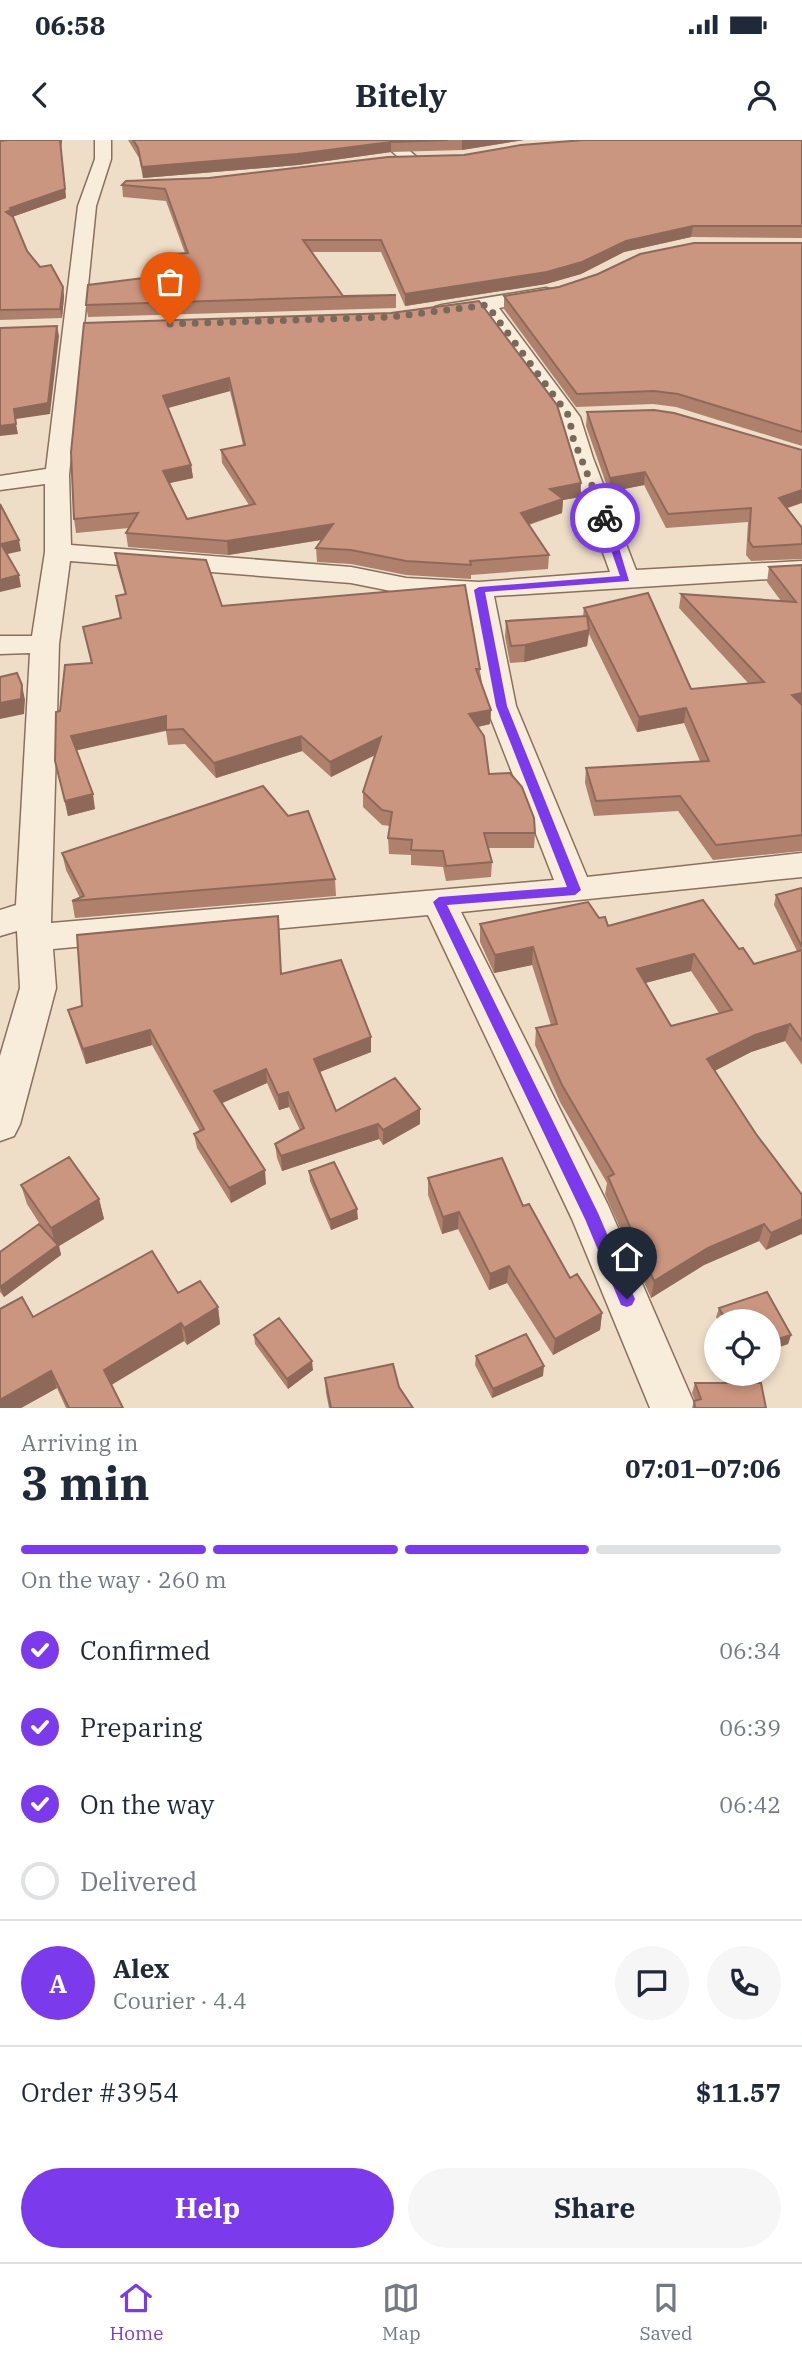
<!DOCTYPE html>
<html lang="en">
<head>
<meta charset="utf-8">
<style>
	:root { --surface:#fff; --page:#f6f6f7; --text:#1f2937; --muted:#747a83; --line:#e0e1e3; --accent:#7c3aed }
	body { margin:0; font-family:"IBM Plex Serif",serif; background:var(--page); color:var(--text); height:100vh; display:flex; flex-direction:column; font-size:26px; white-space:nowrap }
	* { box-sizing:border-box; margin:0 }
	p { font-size:23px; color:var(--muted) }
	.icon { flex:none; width:38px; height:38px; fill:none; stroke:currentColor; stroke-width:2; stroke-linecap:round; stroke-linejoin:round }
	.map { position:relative; height:1268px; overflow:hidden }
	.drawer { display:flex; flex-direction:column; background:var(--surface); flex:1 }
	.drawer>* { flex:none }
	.buttons { position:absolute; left:704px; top:1169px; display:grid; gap:14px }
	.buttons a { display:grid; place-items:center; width:77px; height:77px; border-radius:50%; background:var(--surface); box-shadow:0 4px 10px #0003; font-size:35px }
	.pin { position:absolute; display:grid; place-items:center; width:60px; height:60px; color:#fff; margin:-72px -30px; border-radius:50% 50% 50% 0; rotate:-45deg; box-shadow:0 0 7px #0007 }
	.pin .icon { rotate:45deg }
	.courier { position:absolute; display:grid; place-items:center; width:70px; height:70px; margin:-35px; border:5px solid #7c3aed; border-radius:50%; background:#fff; color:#222; box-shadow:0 2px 9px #0007 }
	.overview em { font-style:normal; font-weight:700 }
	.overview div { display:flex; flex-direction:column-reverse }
	.overview { display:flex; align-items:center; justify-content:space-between; height:119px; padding:0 21px }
	h1 { font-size:46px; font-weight:700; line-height:52px }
	.bar { display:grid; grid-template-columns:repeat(4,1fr); gap:10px 7px; align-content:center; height:84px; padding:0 21px }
	.bar i { height:9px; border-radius:5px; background:var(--line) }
	.bar .on { background:var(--accent) }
	.bar p { grid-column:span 4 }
	.line { display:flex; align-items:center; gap:18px; padding:0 21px; border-top:2px solid var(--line) }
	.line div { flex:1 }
	.round { display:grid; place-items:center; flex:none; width:74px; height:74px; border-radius:37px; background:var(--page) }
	ol { padding:0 21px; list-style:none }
	li { display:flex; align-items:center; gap:21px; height:77px }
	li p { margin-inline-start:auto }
	li .icon { padding:7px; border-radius:50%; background:var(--accent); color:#fff; stroke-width:4 }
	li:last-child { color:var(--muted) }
	li i { width:38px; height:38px; border:4px solid var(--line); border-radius:50% }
	.button { display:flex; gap:14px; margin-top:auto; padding:14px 21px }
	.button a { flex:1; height:80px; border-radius:42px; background:var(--accent); color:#fff; font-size:28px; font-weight:700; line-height:80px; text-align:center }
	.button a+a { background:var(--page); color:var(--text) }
	.status { display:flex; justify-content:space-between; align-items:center; height:49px; padding:0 35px; background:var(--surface); direction:ltr }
	.status svg { height:19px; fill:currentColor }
	header { display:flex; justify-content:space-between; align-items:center; height:91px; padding:0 21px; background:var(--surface); font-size:32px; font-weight:700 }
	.tab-bar { display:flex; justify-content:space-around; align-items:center; height:98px; border-top:2px solid var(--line); background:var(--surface); font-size:19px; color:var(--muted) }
	.tab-bar a { display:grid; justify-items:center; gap:4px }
	.tab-bar .on { color:var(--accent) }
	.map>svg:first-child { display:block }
</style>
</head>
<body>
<div class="status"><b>06:58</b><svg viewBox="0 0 49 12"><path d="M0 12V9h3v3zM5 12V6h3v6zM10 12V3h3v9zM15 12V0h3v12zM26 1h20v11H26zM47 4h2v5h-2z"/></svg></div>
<header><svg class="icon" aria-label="back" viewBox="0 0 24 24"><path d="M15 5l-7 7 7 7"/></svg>Bitely<svg class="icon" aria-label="person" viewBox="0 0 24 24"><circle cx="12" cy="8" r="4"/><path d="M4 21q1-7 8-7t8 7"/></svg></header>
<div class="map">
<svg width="802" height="1268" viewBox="0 0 802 1268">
	<rect width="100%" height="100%" fill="#eedec8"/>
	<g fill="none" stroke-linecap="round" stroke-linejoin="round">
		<defs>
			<path id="street" d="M95,0H111V19L96,66L69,335L71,405L351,427L406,438L479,442L610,432L569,318L558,277L481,171L442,177L435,175L432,171L435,167L442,165L546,148L553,150L556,154L553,158L499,168L580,277L593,318L636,430L802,421V437L494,456L516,566L587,737L802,713V737L461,772L608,1065L696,1268H650L572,1079L428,775L53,809L56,848L20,984L14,996L0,1001V916L20,848L17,791L0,796V770L16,765L30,513L0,514V496H32L45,412V344L0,350V336L46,329L78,66L95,19ZM70,421L351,443L406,454L467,457L486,566L554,740L51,783L59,504Z
				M379,0H397L419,19L417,23H405Z"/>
		</defs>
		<!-- street casing -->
		<use href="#street" stroke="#89705d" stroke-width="3"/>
		<!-- street -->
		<use href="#street" fill="#f8eddb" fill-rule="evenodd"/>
	</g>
	<!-- wall -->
	<path fill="#af816d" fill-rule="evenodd" d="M7,0H62L61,8L66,58L12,77L27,111L40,127L63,147L64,157L62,178L0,180V1Z
		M128,0H524L462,10L391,12L298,25L143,38L139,18Z
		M802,0V98L691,97L624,112L581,134L546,144L405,166L381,112H311L343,156L396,155V168L88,177L86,165L175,134L172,114L185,113L166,61L123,57L122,45L464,15Z
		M802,103V306L676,267L653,264L576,267L504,169V156Z
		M84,183L581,343L580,357L563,360L562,373L529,385L549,415L548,429L471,435V439L406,435L351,424L317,422L316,408L321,400L228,415L128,407L126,393L129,388L76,393L74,379ZM230,251L243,305L221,310L222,323L249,365L187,379L170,343L193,338L191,325L168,268Z
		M587,272L787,368L802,388V419L751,421L746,415L748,382L666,388L644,345L609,352L586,286Z
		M115,413L222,466L480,529V539L491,570L490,584L478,587L489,634L535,693L534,708H488L492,722L491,737L446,741L443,727L411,725V715L389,714L388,698L390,686L382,685L363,667V652L375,615L331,637L302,611L216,638L185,604L168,605L166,591L76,610L95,669L68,676L55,621L60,571L91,523L83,487L120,478L116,456L125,454L117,427Z
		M802,425V711L713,720L678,671L594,676L585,643L586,628L700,621L684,583L637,592L589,494L587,506L524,522L510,523L505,497L506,481L583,476L584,468L691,549L749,544L679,468L681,454L781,461L767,442L769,427Z
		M62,713L335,739L336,756L75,778L72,761L80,758L66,730Z
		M802,749V925L785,901L751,912L714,931L756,994L802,1055L766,1110L759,1101L704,1125L651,1158L605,1054L607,1043L560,962L535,905L536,888L551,885L532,825L494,833L480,802V784L599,778L608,786L739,809L754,824L797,811L774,765L776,755ZM691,831L719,873L671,886L645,843Z
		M282,834L371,897V912L319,932L336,971L420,969V984L383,1005L379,999L282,1031L277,1018L275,1004L300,990L289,967L279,970L267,943L221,963L266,1044L231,1063L197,1008L194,994L200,991L152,905L86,924L72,884L68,870Z
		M309,1031L358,1079L331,1090L310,1041Z
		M428,1038L523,1066L570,1138L602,1173L600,1190L553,1215L507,1143L489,1150L458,1089L442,1094L428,1055Z
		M21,1045L99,1059L104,1079L59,1106L61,1115L4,1157L0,1152V1112L41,1086L27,1064Z
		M767,1152L791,1195L788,1204L768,1211V1181H718L716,1177L719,1168Z
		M178,1153L218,1167L220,1184L187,1205L184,1201L111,1245L123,1268H66L57,1248L21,1268H0L33,1177Z
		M254,1195L313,1230L288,1249L255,1204Z
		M476,1216L543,1236L492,1258L475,1225Z
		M325,1238L399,1247L413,1268H329L326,1253Z
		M695,1243L766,1268H692L694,1261H695L692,1253Z"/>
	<!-- shaded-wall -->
	<path fill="#8e6959" d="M60,0H62L61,8L66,58L12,77L6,72Z
		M462,0H524L462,10Z
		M391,2V12L298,25L143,38L142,27Z
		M693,86L691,97L624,112L581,134L546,144L405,166V154L626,101Z
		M63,147L64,157L62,178L60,169Z
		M57,186L59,196L50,274L16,279L14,269Z
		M229,238L230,251L164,269L163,256Z
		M16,284L18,294L0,296V286Z
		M191,325L193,338L165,344L163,331Z
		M645,332L644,345L609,352L610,338Z
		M581,343L580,357L563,360L562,373L520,387L521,373L550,349Z
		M802,350V363L776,372L779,358Z
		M333,384V398L228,415L227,401Z
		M19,400L21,411L3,415L1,404Z
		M19,435L21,447L0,452V440Z
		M589,490L587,506L524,522L525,505Z
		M22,545L25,560L24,574L0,579V563Z
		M802,553V567L792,555Z
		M686,568L684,583L637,592L639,577Z
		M491,570L490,584L468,589L469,574Z
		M166,576L167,590L74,611L71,596Z
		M301,596L302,611L216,638L214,623Z
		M381,597V612L331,637L330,622Z
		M93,654L95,669L68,676L65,661Z
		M533,807L532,825L494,833L495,815Z
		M694,814L691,831L634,846L637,829Z
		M790,884L785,901L751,912L703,937L707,919L755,895Z
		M150,890L152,905L86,924L83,909Z
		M371,897V912L315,934L314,919Z
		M266,929L267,943L216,966L214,951Z
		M288,952L289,967L279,970L278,955Z
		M420,969V984L383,1005V990Z
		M378,984L379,999L282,1031L281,1016Z
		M265,1030L266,1044L231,1063L229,1048Z
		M99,1059L104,1079L59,1106L61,1115L4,1157L0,1147L56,1107L51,1088Z
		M357,1069L358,1079L331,1090L330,1080Z
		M459,1072L458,1089L442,1094L443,1077Z
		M802,1079V1094L766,1110L771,1093Z
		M764,1084L759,1101L704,1125L651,1158L654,1141L708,1108Z
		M509,1126L507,1143L489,1150L490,1134Z
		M218,1167L220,1184L187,1205L184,1188Z
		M602,1173L600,1190L553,1215L555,1199Z
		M181,1183L184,1201L108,1247L104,1230Z
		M791,1195L788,1204L768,1211V1202Z
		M312,1221L313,1230L288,1249L287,1239Z
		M544,1226L543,1236L492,1258L493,1249Z
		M51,1231L57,1248L21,1268H0V1260Z"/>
	<!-- building -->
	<path fill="#cb967f" stroke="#8e6959" stroke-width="2" fill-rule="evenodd" d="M7,0H60L65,49L10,68L11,70L6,72L13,77L27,111L40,127L51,125L63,147L60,169L0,170V1Z
		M133,0H448L391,2L297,14L142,27L138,8Z
		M584,0H802V86H693L626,101L582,122L547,132L405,154L381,100H303L343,156L396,155L86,165L88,145L176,134L172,114L188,113L165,49L122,45L126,41L209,38L388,17L464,15L521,5Z
		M694,103H802V292L678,254L654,251L577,254L504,156L559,147L598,134L640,114Z
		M479,161L557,265L581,343L550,349L563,359L521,373L549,415L470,421L471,425L406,421L351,410L316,408L333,384L227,401L126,393L138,373L74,379L71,312L84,183L391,173ZM229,238L245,305L221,310L255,364L187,379L163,331L191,325L163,256Z
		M57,186L48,263L14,269L16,284L0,286V188Z
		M654,270L674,273L802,310V350L779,358L802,388V404L753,407L749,401L751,368L668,374L645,332L610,338L587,272Z
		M0,364L19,400L1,404L19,435L0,440Z
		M115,413L206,420L222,466L465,445L480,529H476L491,570L469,574L484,596L489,634L510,633L522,647L534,678L535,693H484L492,722L446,726L443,711L411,710L412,700L388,698L392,672L382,670L363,652L381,597L330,622L301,596L214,623L183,589L166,590V576L71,596L93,654L65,661L55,621L56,572L60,571L65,525L92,523L83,487L121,478L116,456L126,454Z
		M802,425V553L792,555L802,565V695L716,705L680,656L596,661L586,628L709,621L686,568L639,577L584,468L648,453L691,549L764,542L681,454L796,462L769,427Z
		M587,476L589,490L525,505L511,506L506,481Z
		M17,533L22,545L21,559L0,563V537Z
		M263,646L288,676L308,671L335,739L72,761L84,756L62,713Z
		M801,748L802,749V807L776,755Z
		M703,760L739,809L743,808L754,824L802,810V901L790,884L755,895L707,919L756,994L802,1055V1079L771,1093L764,1084L708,1108L654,1141L608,1037L614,1034L562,945L536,888L557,884L533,807L495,815L480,784L588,762L599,778L605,777L608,786ZM694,814L732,870L671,886L637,829Z
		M278,776L281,834L341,820L371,897L314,919L336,971L395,938L420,969L383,990L378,984L281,1016L275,1004L304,988L288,952L278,955L266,929L214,951L265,1030L229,1048L194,994L204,989L150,890L83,909L68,870L82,866L77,795Z
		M69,1017L99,1059L51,1088L21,1045Z
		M502,1018L523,1066L529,1064L570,1138L577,1134L602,1173L555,1199L509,1126L490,1134L459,1072L443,1077L428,1038Z
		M334,1022L357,1069L330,1080L309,1031Z
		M39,1084L58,1105L0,1147V1112Z
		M152,1111L178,1153L200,1141L218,1167L184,1188L181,1183L104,1230L123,1268H69L51,1231L0,1260V1169L22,1157L33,1177Z
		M767,1152L791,1195L768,1202V1181H726L719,1168Z
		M279,1178L312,1221L287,1239L254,1195Z
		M526,1194L544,1226L493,1249L476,1216Z
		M393,1224L399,1247L413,1268H331L325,1238Z
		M695,1243H761L766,1268H695L694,1261L701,1259Z"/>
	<!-- route -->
	<path fill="#7c3aed" d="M605,375L610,378L629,441L485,452L507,566L581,750L575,755L447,765L598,1073L635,1159L632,1165L627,1167L621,1165L585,1079L433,762L439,757L567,747L496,566L474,450L479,447L620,436L600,378Z"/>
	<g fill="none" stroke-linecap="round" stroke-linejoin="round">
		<!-- done -->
		<path stroke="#79695b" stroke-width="7" stroke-dasharray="0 12.6" d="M170,184L391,177L487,165L569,276L573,298L605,378"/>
	</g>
</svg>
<div class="buttons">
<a><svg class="icon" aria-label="locate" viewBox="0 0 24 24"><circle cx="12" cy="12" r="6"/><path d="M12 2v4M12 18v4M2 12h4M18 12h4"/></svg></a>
</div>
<div class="pin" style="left:170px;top:184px;background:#ea580c"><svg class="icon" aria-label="bag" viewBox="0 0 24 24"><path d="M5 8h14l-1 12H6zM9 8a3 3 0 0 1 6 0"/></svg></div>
<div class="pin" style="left:627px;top:1159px;background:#1f2937"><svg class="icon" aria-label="home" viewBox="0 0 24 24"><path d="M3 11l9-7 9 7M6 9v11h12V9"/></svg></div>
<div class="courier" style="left:605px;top:378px"><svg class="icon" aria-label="bike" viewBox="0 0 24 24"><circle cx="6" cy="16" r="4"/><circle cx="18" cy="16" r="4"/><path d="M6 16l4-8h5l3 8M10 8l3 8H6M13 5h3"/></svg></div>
</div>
<section class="drawer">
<div class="overview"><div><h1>3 min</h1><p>Arriving in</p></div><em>07:01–07:06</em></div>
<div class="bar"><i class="on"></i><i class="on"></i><i class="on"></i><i></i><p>On the way · 260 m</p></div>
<ol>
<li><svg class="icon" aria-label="check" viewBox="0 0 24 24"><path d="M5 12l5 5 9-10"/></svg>Confirmed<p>06:34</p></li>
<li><svg class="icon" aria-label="check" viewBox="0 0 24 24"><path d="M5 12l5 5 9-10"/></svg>Preparing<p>06:39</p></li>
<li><svg class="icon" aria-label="check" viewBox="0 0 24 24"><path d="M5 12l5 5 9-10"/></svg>On the way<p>06:42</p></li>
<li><i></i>Delivered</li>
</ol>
<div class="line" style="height:126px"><b class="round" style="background:var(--accent);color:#fff">A</b><div><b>Alex</b><p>Courier · 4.4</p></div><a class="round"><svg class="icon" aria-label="chat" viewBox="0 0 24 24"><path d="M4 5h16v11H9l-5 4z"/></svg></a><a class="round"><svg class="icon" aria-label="phone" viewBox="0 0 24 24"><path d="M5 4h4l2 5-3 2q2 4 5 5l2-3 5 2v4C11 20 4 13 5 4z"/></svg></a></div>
<div class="line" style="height:91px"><div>Order #3954</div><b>$11.57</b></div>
<div class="button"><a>Help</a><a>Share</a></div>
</section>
<nav class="tab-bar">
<a class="on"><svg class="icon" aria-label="home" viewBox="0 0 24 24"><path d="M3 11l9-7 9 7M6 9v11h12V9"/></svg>Home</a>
<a><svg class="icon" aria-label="map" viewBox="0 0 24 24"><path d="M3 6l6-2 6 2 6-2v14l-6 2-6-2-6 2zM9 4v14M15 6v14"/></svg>Map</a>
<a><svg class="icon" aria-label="saved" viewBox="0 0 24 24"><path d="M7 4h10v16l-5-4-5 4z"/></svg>Saved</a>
</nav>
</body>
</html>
